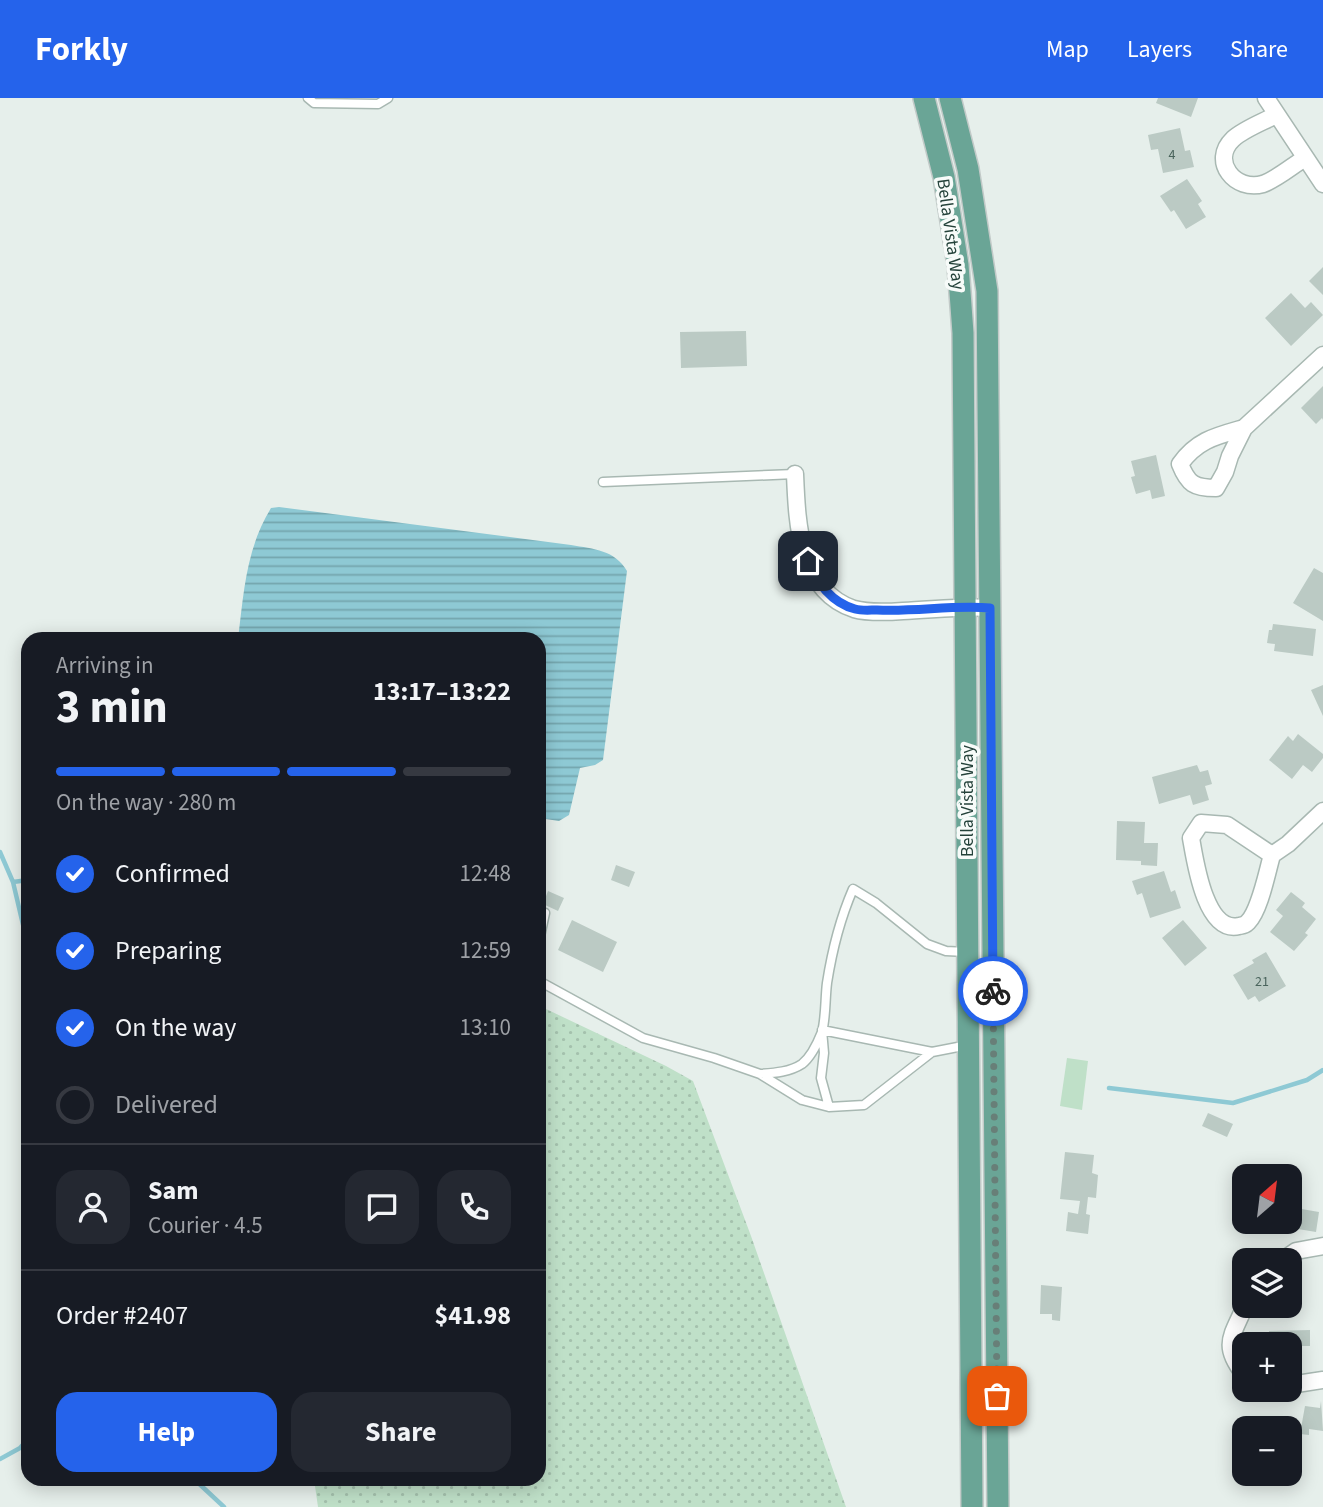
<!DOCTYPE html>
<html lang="en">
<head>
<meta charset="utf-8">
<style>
	:root { --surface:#171b24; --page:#242831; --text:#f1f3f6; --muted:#9ea1a6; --line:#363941; --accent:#2563eb }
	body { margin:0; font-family:"Source Sans 3",sans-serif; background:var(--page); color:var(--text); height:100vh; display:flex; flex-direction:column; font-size:26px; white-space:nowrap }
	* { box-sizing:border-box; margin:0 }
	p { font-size:23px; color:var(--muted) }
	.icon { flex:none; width:38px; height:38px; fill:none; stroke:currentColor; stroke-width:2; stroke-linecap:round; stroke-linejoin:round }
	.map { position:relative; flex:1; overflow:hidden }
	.side { position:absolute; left:21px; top:534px; width:525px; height:854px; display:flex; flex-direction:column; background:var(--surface); border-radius:21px; box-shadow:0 4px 18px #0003 }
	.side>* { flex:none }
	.needle { width:46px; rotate:28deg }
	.controls { position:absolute; left:1232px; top:1066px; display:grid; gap:14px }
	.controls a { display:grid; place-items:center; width:70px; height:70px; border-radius:14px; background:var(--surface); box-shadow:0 4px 18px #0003; font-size:35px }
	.pin { position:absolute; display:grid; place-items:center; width:60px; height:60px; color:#fff; margin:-30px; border-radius:14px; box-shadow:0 4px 10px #0006 }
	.courier { position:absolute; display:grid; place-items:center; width:70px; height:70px; margin:-35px; border:5px solid #2563eb; border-radius:50%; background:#fff; color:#222; box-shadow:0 2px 9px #0007 }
	.summary em { font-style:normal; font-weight:700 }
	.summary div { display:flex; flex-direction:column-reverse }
	.summary { display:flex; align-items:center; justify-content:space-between; height:119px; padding:0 35px }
	h1 { font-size:46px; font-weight:700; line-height:52px }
	.bar { display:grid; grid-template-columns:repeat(4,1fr); gap:10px 7px; align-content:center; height:84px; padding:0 35px }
	.bar i { height:9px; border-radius:5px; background:var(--line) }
	.bar .current { background:var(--accent) }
	.bar p { grid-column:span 4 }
	.line { display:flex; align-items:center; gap:18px; padding:0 35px; border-top:2px solid var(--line) }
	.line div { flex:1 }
	.round { display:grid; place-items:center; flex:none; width:74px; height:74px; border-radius:21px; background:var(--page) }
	ol { padding:0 35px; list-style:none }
	li { display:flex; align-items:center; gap:21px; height:77px }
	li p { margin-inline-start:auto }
	li .icon { padding:7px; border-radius:50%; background:var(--accent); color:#fff; stroke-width:4 }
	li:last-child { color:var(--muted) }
	li i { width:38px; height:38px; border:4px solid var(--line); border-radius:50% }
	.action { display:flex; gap:14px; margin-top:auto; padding:14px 35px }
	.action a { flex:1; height:80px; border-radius:21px; background:var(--accent); color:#fff; font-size:28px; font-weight:700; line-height:80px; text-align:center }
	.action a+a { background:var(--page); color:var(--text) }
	header { display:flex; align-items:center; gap:42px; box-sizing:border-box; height:98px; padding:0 35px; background:var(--accent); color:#fff }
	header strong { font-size:33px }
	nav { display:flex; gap:38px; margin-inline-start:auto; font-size:24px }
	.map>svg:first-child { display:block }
</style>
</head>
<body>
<header>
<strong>Forkly</strong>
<nav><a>Map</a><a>Layers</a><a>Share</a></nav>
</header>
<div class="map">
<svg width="1323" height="1409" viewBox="0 0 1323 1409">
	<defs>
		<pattern id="grass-dots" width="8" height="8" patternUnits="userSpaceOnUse" patternTransform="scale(1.75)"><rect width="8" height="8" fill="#bfe0c8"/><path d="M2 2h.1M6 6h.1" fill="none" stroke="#a4c1ad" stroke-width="1.8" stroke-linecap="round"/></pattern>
		<pattern id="water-rules" width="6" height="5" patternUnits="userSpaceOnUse" patternTransform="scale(1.75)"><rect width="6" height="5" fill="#8ec9d4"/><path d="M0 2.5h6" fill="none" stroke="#74a5ad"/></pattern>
	</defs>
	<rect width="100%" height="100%" fill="#e6efeb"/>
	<!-- grass -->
	<path fill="url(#grass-dots)" d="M539,910L546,911L666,968L693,983L751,1138L846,1409H318L314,1381H539Z"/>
	<!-- garden -->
	<path fill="#bfe0c8" d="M1067,960L1088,963L1082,1012L1060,1008Z"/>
	<!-- water -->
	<path fill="url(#water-rules)" d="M279,409L571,447C594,451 615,452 627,473L603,662L595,667L580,670L569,717L559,723L539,720V541H238C244,493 246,451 271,410Z"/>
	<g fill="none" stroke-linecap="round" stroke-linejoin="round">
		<!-- stream -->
		<path stroke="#8ec9d4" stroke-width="4.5" d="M0,754L13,784L28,848
			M13,784L28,782
			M1109,990L1233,1005L1307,982L1323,972
			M0,1361L20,1350L28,1341
			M194,1381L224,1409"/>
	</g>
	<!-- building -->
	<path fill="#bbcac4" d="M1158,0H1198L1191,19L1156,5Z
		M1180,30L1185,53L1190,52L1194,69L1163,75L1158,51L1151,52L1148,37Z
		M1187,81L1202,103L1198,106L1206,119L1186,131L1174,112L1171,114L1160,98Z
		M1323,169V197L1309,183Z
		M1291,195L1305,210L1311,204L1323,217L1291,248L1265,220Z
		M746,233L747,268L681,270L680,234Z
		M1323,288V322L1322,320L1316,326L1301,310Z
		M1156,357L1165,398L1152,401L1150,392L1136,396L1131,379L1135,378L1131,363Z
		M1314,470L1323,475V523L1293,505Z
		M1273,526L1316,531L1313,558L1274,553L1275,546L1267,545L1269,532H1272Z
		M1323,587V618L1311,592Z
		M1298,636L1323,656V660L1312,674L1303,667L1292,681L1269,662L1288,638L1293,643Z
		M1197,667L1200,674L1208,672L1212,686L1205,688L1209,702L1193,707L1190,697L1159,706L1152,679Z
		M1117,723L1145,724L1144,745H1158L1157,768L1141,767V763L1116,762Z
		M616,767L635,774L629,789L611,782Z
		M1164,773L1171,794L1175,792L1181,810L1150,820L1142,795L1137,797L1132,783Z
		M548,793L564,800L558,813L543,806Z
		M1291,794L1305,805L1302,809L1316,821L1305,835L1308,837L1294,853L1270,834L1283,818L1276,812Z
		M572,822L617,844L603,874L558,852Z
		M1183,822L1207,850L1185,868L1162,840Z
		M1266,854L1286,888L1259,904L1255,898L1248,902L1233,877L1254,865L1252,862Z
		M1208,1015L1233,1026L1227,1039L1202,1028Z
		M1065,1054L1094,1057L1092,1075L1098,1077L1096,1100L1088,1099L1086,1116L1090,1117L1088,1136L1066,1133L1068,1114L1078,1116L1080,1103L1060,1101Z
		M1290,1109L1319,1114L1316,1134L1286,1129L1287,1124H1290Z
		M1041,1187L1062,1189L1060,1223L1052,1222V1216H1040Z
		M1310,1232V1248H1299V1258L1290,1259V1246H1269V1233Z
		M1321,1303L1323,1333L1309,1331V1337L1300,1336L1305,1308L1320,1310Z"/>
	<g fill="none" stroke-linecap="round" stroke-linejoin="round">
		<defs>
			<path id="service" d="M308,0L314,5L378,6L388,0
				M603,384L795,376
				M539,843L545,815
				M539,883L643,940L714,960L760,976L802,1002L829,1009L864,1007L932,954L968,947
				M760,976C774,975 790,974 802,966C811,959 818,944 822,934C826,919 825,901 827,885C832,853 840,821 853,791L876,805L927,846L946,853L966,854
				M829,1009L821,980L824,955L822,932L932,954"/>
			<path id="minor" d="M1266,0L1323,86
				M1276,17C1263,24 1244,31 1233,41C1210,63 1235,94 1263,86C1277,81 1292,68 1305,60
				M1244,330C1216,338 1197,342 1180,366C1188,386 1194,390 1216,390L1225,374L1230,358L1244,330L1323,257
				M795,376C797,424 799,493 854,511C868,515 889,514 903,513C932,512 960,508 990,510
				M1201,725L1227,727L1272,757C1267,774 1260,812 1248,824C1245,827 1244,827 1239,828C1205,836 1195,762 1191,740Z
				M1272,757L1288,746L1323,713
				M1283,1162L1296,1153L1323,1148
				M1244,1276C1221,1247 1232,1238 1245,1208
				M1290,1287L1323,1282"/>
			<path id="primary" d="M924,0L944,79L958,167L963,235L972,1409
				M950,0L968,71L987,193L998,1409"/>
		</defs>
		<!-- service casing -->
		<use href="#service" stroke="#a8b8b2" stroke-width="11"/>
		<!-- minor casing -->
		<use href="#minor" stroke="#a8b8b2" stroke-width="19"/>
		<!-- primary casing -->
		<use href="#primary" stroke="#c2cac8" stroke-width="24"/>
		<!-- service -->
		<use href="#service" stroke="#fff" stroke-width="8"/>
		<!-- minor -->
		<use href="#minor" stroke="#fff" stroke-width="16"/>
		<!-- primary -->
		<use href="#primary" stroke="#6aa596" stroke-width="21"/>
	</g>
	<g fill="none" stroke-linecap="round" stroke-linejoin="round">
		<!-- done -->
		<path stroke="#687f78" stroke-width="7" stroke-dasharray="0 12.6" d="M993,893L997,1298"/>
		<!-- route -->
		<path stroke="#2563eb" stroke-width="9" d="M808,463C816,484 832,505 855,511C862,513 870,512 877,512C915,514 952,507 990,510L993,893"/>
	</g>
	<g text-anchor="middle" stroke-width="7" stroke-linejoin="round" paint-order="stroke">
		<!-- number labels -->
		<g font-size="14" fill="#4a645c">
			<text x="1172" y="61">4</text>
			<text x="1262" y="888">21</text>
		</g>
		<!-- street labels -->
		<g font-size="18" fill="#24423a" stroke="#f7fbf9">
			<text transform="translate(951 136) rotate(82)" y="6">Bella Vista Way</text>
			<text transform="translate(967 703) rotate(-90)" y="6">Bella Vista Way</text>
		</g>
	</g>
</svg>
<div class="controls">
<a><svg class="needle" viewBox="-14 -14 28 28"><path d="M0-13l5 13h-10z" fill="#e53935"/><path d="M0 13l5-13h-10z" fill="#9ea1a6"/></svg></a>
<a><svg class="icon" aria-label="layers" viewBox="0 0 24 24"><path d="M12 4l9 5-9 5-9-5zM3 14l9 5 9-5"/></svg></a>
<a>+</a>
<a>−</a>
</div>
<div class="pin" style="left:997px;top:1298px;background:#ea580c"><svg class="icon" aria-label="bag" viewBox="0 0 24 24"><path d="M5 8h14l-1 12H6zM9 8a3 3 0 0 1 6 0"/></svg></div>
<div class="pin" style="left:808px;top:463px;background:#1f2937"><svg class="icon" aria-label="home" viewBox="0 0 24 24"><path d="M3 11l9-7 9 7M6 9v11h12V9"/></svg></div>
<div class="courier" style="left:993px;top:893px"><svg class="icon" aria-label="bike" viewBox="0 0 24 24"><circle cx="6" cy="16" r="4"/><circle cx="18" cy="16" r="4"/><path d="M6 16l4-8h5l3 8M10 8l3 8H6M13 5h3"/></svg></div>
<section class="side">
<div class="summary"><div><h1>3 min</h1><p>Arriving in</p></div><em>13:17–13:22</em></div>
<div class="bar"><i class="current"></i><i class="current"></i><i class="current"></i><i></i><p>On the way · 280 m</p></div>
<ol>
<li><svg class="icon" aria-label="check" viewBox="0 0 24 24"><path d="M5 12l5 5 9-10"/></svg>Confirmed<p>12:48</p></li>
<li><svg class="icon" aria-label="check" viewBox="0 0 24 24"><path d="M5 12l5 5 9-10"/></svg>Preparing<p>12:59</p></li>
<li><svg class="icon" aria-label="check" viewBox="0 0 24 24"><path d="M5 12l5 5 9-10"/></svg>On the way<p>13:10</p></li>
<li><i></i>Delivered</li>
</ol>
<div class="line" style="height:126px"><a class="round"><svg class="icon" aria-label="person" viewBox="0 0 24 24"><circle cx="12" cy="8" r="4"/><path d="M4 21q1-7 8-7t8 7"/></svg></a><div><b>Sam</b><p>Courier · 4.5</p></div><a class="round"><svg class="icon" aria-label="chat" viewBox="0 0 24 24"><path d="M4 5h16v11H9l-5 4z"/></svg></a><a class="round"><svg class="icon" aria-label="phone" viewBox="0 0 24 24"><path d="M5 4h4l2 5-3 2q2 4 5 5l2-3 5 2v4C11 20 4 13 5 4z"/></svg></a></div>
<div class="line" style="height:91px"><div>Order #2407</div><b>$41.98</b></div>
<div class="action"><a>Help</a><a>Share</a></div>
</section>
</div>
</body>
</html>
